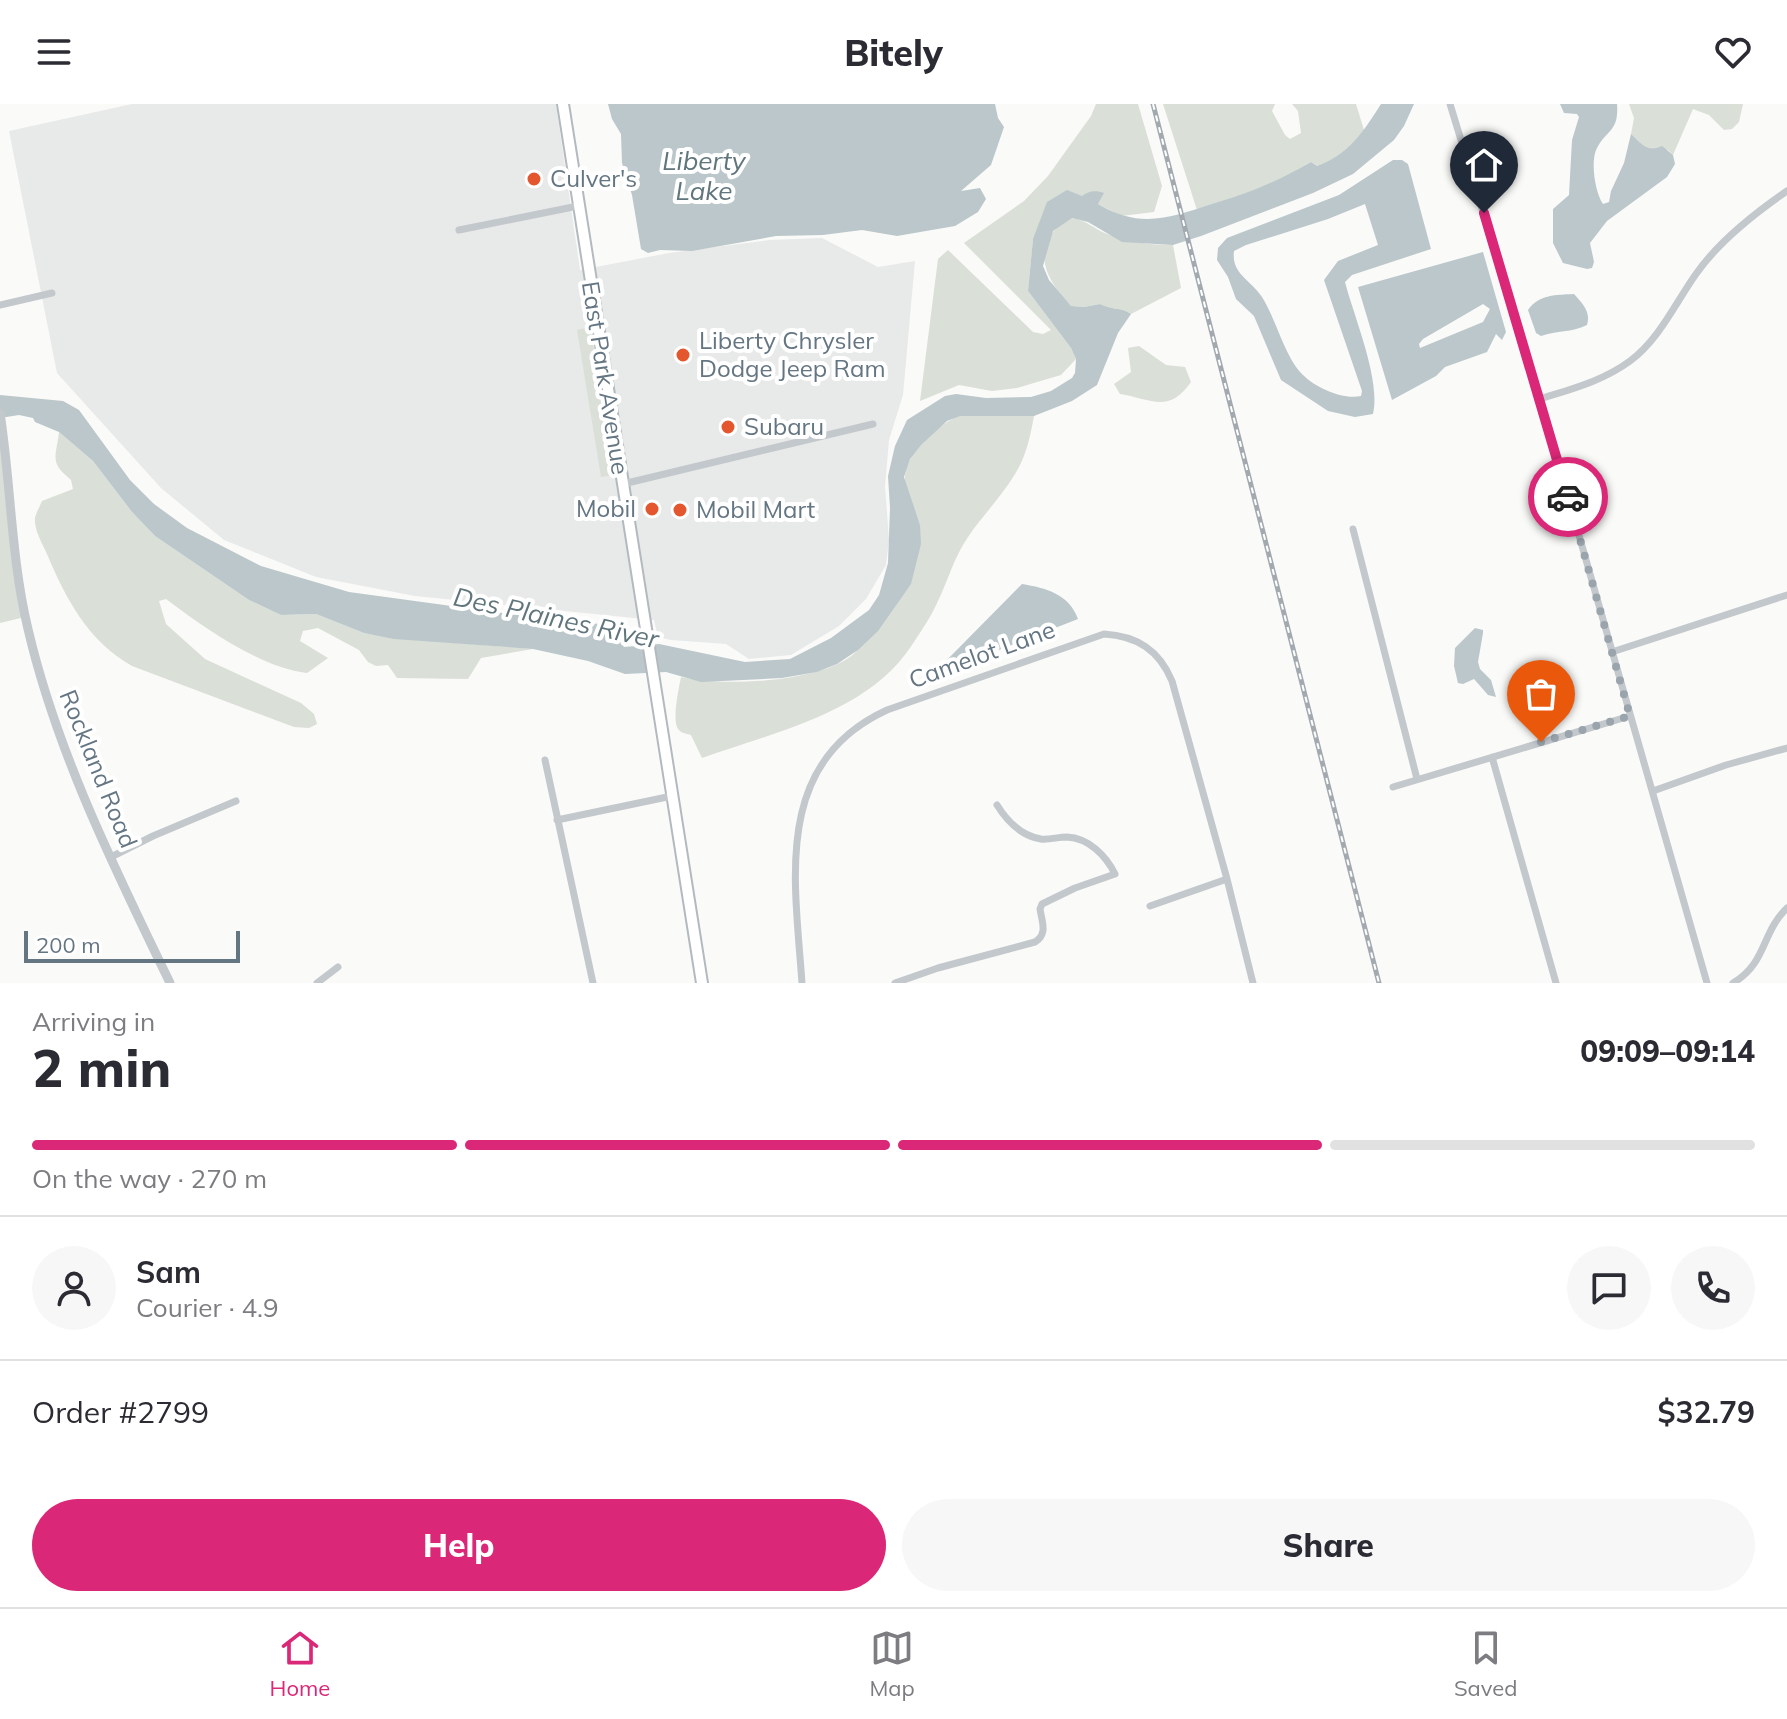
<!DOCTYPE html>
<html lang="en">
<head>
<meta charset="utf-8">
<style>
	:root { --surface:#fff; --page:#f7f7f7; --text:#2b2b33; --muted:#7c7c81; --line:#e1e1e2; --accent:#db2777 }
	body { margin:0; font-family:Mulish,sans-serif; background:var(--page); color:var(--text); height:100vh; display:flex; flex-direction:column; font-size:30px; white-space:nowrap }
	* { box-sizing:border-box; margin:0 }
	p { font-size:26px; color:var(--muted) }
	.icon { flex:none; width:44px; height:44px; fill:none; stroke:currentColor; stroke-width:2; stroke-linecap:round; stroke-linejoin:round }
	.map { position:relative; height:879px; overflow:hidden }
	.panel { display:flex; flex-direction:column; background:var(--surface); flex:1 }
	.panel>* { flex:none }
	.scale { position:absolute; left:24px; bottom:20px; width:216px; box-sizing:border-box; padding-left:8px; border:4px solid #657683; border-top:0; font-size:22px; line-height:28px; white-space:nowrap; color:#657683; -webkit-text-stroke:6px #fff; paint-order:stroke }
	.pin { position:absolute; display:grid; place-items:center; width:68px; height:68px; color:#fff; margin:-82px -34px; border-radius:50% 50% 50% 0; rotate:-45deg; box-shadow:0 0 8px #0007 }
	.pin .icon { rotate:45deg }
	.courier { position:absolute; display:grid; place-items:center; width:80px; height:80px; margin:-40px; border:6px solid #db2777; border-radius:50%; background:#fff; color:#222; box-shadow:0 2px 10px #0007 }
	.head em { font-style:normal; font-weight:800 }
	.head div { display:flex; flex-direction:column-reverse }
	.head { display:flex; align-items:center; justify-content:space-between; height:136px; padding:0 32px }
	h1 { font-size:52px; font-weight:800; line-height:60px }
	.bar { display:grid; grid-template-columns:repeat(4,1fr); gap:12px 8px; align-content:center; height:96px; padding:0 32px }
	.bar i { height:10px; border-radius:6px; background:var(--line) }
	.bar .on { background:var(--accent) }
	.bar p { grid-column:span 4 }
	.line { display:flex; align-items:center; gap:20px; padding:0 32px; border-top:2px solid var(--line) }
	.line div { flex:1 }
	.round { display:grid; place-items:center; flex:none; width:84px; height:84px; border-radius:42px; background:var(--page) }
	.primary-button { display:flex; gap:16px; margin-top:auto; padding:16px 32px }
	.primary-button a { flex:1; height:92px; border-radius:48px; background:var(--accent); color:#fff; font-size:32px; font-weight:800; line-height:92px; text-align:center }
	.primary-button a+a { background:var(--page); color:var(--text) }
	header { display:flex; justify-content:space-between; align-items:center; height:104px; padding:0 32px; background:var(--surface); font-size:36px; font-weight:800 }
	.tabs { display:flex; justify-content:space-around; align-items:center; height:112px; border-top:2px solid var(--line); background:var(--surface); font-size:22px; color:var(--muted) }
	.tabs a { display:grid; justify-items:center; gap:4px }
	.tabs .on { color:var(--accent) }
	.map>svg:first-child { display:block }
</style>
</head>
<body>
<header><svg class="icon" aria-label="menu" viewBox="0 0 24 24"><path d="M4 6h16M4 12h16M4 18h16"/></svg>Bitely<svg class="icon" aria-label="heart" viewBox="0 0 24 24"><path d="M12 20l-8-8c-3-5 5-10 8-4 3-6 11-1 8 4z"/></svg></header>
<div class="map">
<svg width="1787" height="879" viewBox="0 0 1787 879">
	<rect width="100%" height="100%" fill="#fafaf8"/>
	<!-- built -->
	<path fill="#e8e9e9" d="M132,0H556L580,166L669,149L769,136L822,134L878,163L915,157L903,291L889,336L885,382L889,436L886,461L866,495L839,522L791,551L749,555L726,540L671,536L658,533L654,516L415,492L316,473L224,436L161,384L57,269L9,27Z"/>
	<!-- green -->
	<path fill="#dadfd7" d="M1096,0H1138L1162,82L1154,108L1121,112L1098,100L1103,90L1082,92L1033,135L1028,187L1071,244L1076,255L1061,271L1017,284L992,287L959,281L920,297L938,155L948,146L1033,228L1043,230L1051,226L964,139L1024,97L1048,72L1091,12Z
		M1163,0H1275L1272,7L1285,31L1290,35L1301,29L1298,7L1292,0H1356L1364,26C1350,43 1338,55 1317,62L1311,58L1272,81L1197,106Z
		M1629,0H1743L1739,18L1732,25L1724,26L1709,11L1693,5L1673,51L1668,46L1646,45L1631,30L1634,14Z
		M1071,114C1087,116 1094,125 1107,130C1129,138 1150,141 1173,141L1181,184L1131,210C1121,203 1111,206 1100,200L1084,203L1071,202C1043,174 1028,137 1071,114Z
		M590,223L614,371L601,373L577,226Z
		M1139,242L1166,261L1185,263L1191,278C1169,310 1151,295 1120,290L1114,280L1131,268L1128,244Z
		M960,311L1034,312C1031,328 1028,344 1021,359C1008,386 985,408 968,433C954,453 948,477 937,499C931,513 921,527 912,541C868,609 774,628 702,654L691,631C688,630 681,629 679,626C671,618 679,584 681,573C720,583 834,579 859,544C867,533 872,517 878,505C892,477 906,449 920,421C914,407 903,387 905,372C908,344 937,322 960,311Z
		M0,314L25,513L0,519Z
		M59,328L93,357L132,408L155,432L249,496L281,511L316,510L364,529L394,534L533,545L481,554L468,575L397,574L388,561L376,562L368,558L359,546L318,524L303,527L300,537L328,554L307,569C261,564 203,523 166,495L159,497L166,520L205,555L301,599L314,610L317,620L309,624L294,623L132,562C88,537 66,495 47,450C42,439 34,426 35,414C36,409 40,402 42,397L73,385L71,376C49,358 56,354 59,328Z"/>
	<!-- water -->
	<path fill="#bbc7cb" fill-rule="evenodd" d="M608,0H995L998,14L1004,23L991,61L961,87L980,84L986,95L978,108L955,122L897,132L862,126L823,131L776,132L692,147L660,146L648,149L641,145L632,91L622,59L621,30L612,15Z
		M1381,0H1414L1404,22L1394,36L1353,70L1313,89L1201,132L1173,141L1122,138L1088,118L1072,114L1053,127L1043,162L1049,176L1071,202L1084,203L1100,200C1111,206 1121,203 1131,210L1118,229L1097,281L1072,297L1034,312H960L947,317L921,341L910,355L904,373L920,421L921,440L911,480L878,527L858,546L837,560L817,568L782,574L701,578L666,568L625,570L588,557L533,545L394,535L364,529L316,510L281,511L249,496L155,432L132,408L93,357L59,328L35,318L33,314L19,311L0,314V291L63,297L79,306L130,376L154,400L187,424L261,462L349,488L576,519L605,520L612,525L624,543L659,540L745,558L790,555L831,534L869,506L879,491L888,459L890,404L888,372L895,342L907,316L945,292L956,290L986,294L1031,293L1051,287L1072,274L1075,269L1076,255L1071,244L1028,187L1033,135L1047,98L1067,86L1082,92C1088,87 1096,86 1104,89L1098,100C1141,126 1172,113 1215,99C1254,87 1276,78 1311,58L1317,62C1348,51 1364,27 1381,0Z
		M1560,0H1617C1619,28 1607,25 1597,44C1590,57 1595,88 1603,100L1609,98L1611,87L1624,59L1631,30C1642,40 1647,49 1662,42L1673,51L1675,60L1667,73L1607,117L1590,139L1594,158L1592,164L1587,165L1563,159L1553,139V105L1569,91L1572,36L1579,13L1577,10L1564,9Z
		M1393,56H1402L1408,60L1431,145L1352,171L1345,178C1354,213 1381,276 1373,310L1355,313L1328,307L1281,276L1254,212L1236,195L1228,173L1217,156L1218,144L1227,134L1339,91ZM1365,100L1378,141L1338,157L1324,176L1362,287L1361,292C1343,296 1316,284 1303,271C1285,254 1276,215 1262,193C1251,176 1231,170 1234,147L1246,141L1328,115Z
		M1483,148L1506,228L1502,236L1496,230L1487,248L1445,263L1436,272L1392,296L1358,183ZM1483,200L1490,205L1483,218L1420,244L1419,240L1423,235Z
		M1574,190C1583,200 1591,208 1587,221C1571,229 1557,226 1541,232L1536,229L1528,206C1539,190 1556,191 1574,190Z
		M1022,480C1046,484 1069,490 1078,515L937,570L939,564Z
		M1475,524L1483,526V529L1478,558L1480,565L1491,576L1496,593L1488,591L1474,575L1463,580L1458,579L1454,562L1455,544Z"/>
	<g fill="none" stroke-linecap="round" stroke-linejoin="round">
		<defs>
			<path id="secondary" d="M563,0L702,879"/>
		</defs>
		<!-- secondary casing -->
		<use href="#secondary" stroke="#b3babf" stroke-width="14"/>
		<!-- minor -->
		<path stroke="#c3c8cc" stroke-width="7" d="M1450,0L1540,295L1707,879
			M459,126L578,102
			M0,201L52,189
			M1540,295C1571,285 1603,277 1630,257C1659,236 1676,198 1696,170C1719,137 1755,109 1787,87
			M623,380L873,320
			M1353,425L1417,675
			M1612,548L1787,491
			M1492,653L1556,879
			M545,656L593,879
			M1393,683L1630,612
			M1653,687L1726,661L1787,644
			M557,716L672,692
			M111,753L153,732L236,697
			M1150,802L1227,775
			M317,879L338,863
			M802,879C795,777 772,659 887,606L1104,530C1137,532 1159,546 1172,577L1227,775L1253,879
			M895,879L938,864L1035,838C1048,830 1042,818 1040,805L1042,800L1075,784L1115,770C1106,752 1089,734 1067,733C1058,733 1049,736 1041,735C1021,732 1007,717 997,701
			M1733,879C1767,859 1761,829 1787,804"/>
		<!-- tertiary -->
		<path stroke="#c3c8cc" stroke-width="9" d="M0,309C11,380 11,455 28,525C57,649 115,765 170,879"/>
		<!-- secondary -->
		<use href="#secondary" stroke="#fff" stroke-width="10"/>
		<defs>
			<path id="rail" d="M1153,0L1379,879"/>
		</defs>
		<!-- rail casing -->
		<use href="#rail" stroke="#a2aab0" stroke-width="5"/>
		<!-- rail -->
		<use href="#rail" stroke="#fff" stroke-width="2" stroke-dasharray="6" stroke-linecap="butt"/>
	</g>
	<g fill="none" stroke-linecap="round" stroke-linejoin="round">
		<!-- done -->
		<path stroke="#99a4ac" stroke-width="8" stroke-dasharray="0 14.4" d="M1541,638L1630,612L1568,393"/>
		<!-- route -->
		<path stroke="#db2777" stroke-width="10" d="M1484,109L1568,393"/>
	</g>
	<!-- markers -->
	<g fill="#e4572e" stroke="#fff" stroke-width="3">
		<circle cx="534" cy="75" r="8"/>
		<circle cx="683" cy="251" r="8"/>
		<circle cx="728" cy="323" r="8"/>
		<circle cx="652" cy="405" r="8"/>
		<circle cx="680" cy="406" r="8"/>
	</g>
	<g text-anchor="middle" stroke-width="8" stroke-linejoin="round" paint-order="stroke">
		<!-- poi labels -->
		<g font-size="24" fill="#657683" stroke="#fff" text-anchor="start">
			<text x="550" y="83">Culver's</text>
			<text x="699" y="245">Liberty Chrysler<tspan x="699" dy="28">Dodge Jeep Ram</tspan></text>
			<text x="744" y="331">Subaru</text>
			<text x="636" y="413" text-anchor="end">Mobil</text>
			<text x="696" y="414">Mobil Mart</text>
		</g>
		<!-- street labels -->
		<g font-size="24" fill="#657683" stroke="#fff">
			<text transform="translate(605 274) rotate(81)" y="8">East Park Avenue</text>
			<text transform="translate(982 551) rotate(-20)" y="8">Camelot Lane</text>
			<text transform="translate(98 665) rotate(68)" y="8">Rockland Road</text>
		</g>
		<!-- water labels -->
		<g font-size="26" font-style="italic" fill="#60757c" stroke="#fff">
			<text x="704" y="66">Liberty<tspan x="704" dy="30">Lake</tspan></text>
			<text transform="translate(556 514) rotate(12)" y="9">Des Plaines River</text>
		</g>
	</g>
</svg>
<div class="scale">200 m</div>
<div class="pin" style="left:1541px;top:638px;background:#ea580c"><svg class="icon" aria-label="bag" viewBox="0 0 24 24"><path d="M5 8h14l-1 12H6zM9 8a3 3 0 0 1 6 0"/></svg></div>
<div class="pin" style="left:1484px;top:109px;background:#1f2937"><svg class="icon" aria-label="home" viewBox="0 0 24 24"><path d="M3 11l9-7 9 7M6 9v11h12V9"/></svg></div>
<div class="courier" style="left:1568px;top:393px"><svg class="icon" aria-label="car" viewBox="0 0 24 24"><path d="M5 17H2v-5l4-1 3-4h7l3 4 3 1v5h-3M9 17h6M6 11h13"/><circle cx="7" cy="17" r="2"/><circle cx="17" cy="17" r="2"/></svg></div>
</div>
<section class="panel">
<div class="head"><div><h1>2 min</h1><p>Arriving in</p></div><em>09:09–09:14</em></div>
<div class="bar"><i class="on"></i><i class="on"></i><i class="on"></i><i></i><p>On the way · 270 m</p></div>
<div class="line" style="height:144px"><a class="round"><svg class="icon" aria-label="person" viewBox="0 0 24 24"><circle cx="12" cy="8" r="4"/><path d="M4 21q1-7 8-7t8 7"/></svg></a><div><b>Sam</b><p>Courier · 4.9</p></div><a class="round"><svg class="icon" aria-label="chat" viewBox="0 0 24 24"><path d="M4 5h16v11H9l-5 4z"/></svg></a><a class="round"><svg class="icon" aria-label="phone" viewBox="0 0 24 24"><path d="M5 4h4l2 5-3 2q2 4 5 5l2-3 5 2v4C11 20 4 13 5 4z"/></svg></a></div>
<div class="line" style="height:104px"><div>Order #2799</div><b>$32.79</b></div>
<div class="primary-button"><a>Help</a><a>Share</a></div>
</section>
<nav class="tabs">
<a class="on"><svg class="icon" aria-label="home" viewBox="0 0 24 24"><path d="M3 11l9-7 9 7M6 9v11h12V9"/></svg>Home</a>
<a><svg class="icon" aria-label="map" viewBox="0 0 24 24"><path d="M3 6l6-2 6 2 6-2v14l-6 2-6-2-6 2zM9 4v14M15 6v14"/></svg>Map</a>
<a><svg class="icon" aria-label="saved" viewBox="0 0 24 24"><path d="M7 4h10v16l-5-4-5 4z"/></svg>Saved</a>
</nav>
</body>
</html>
